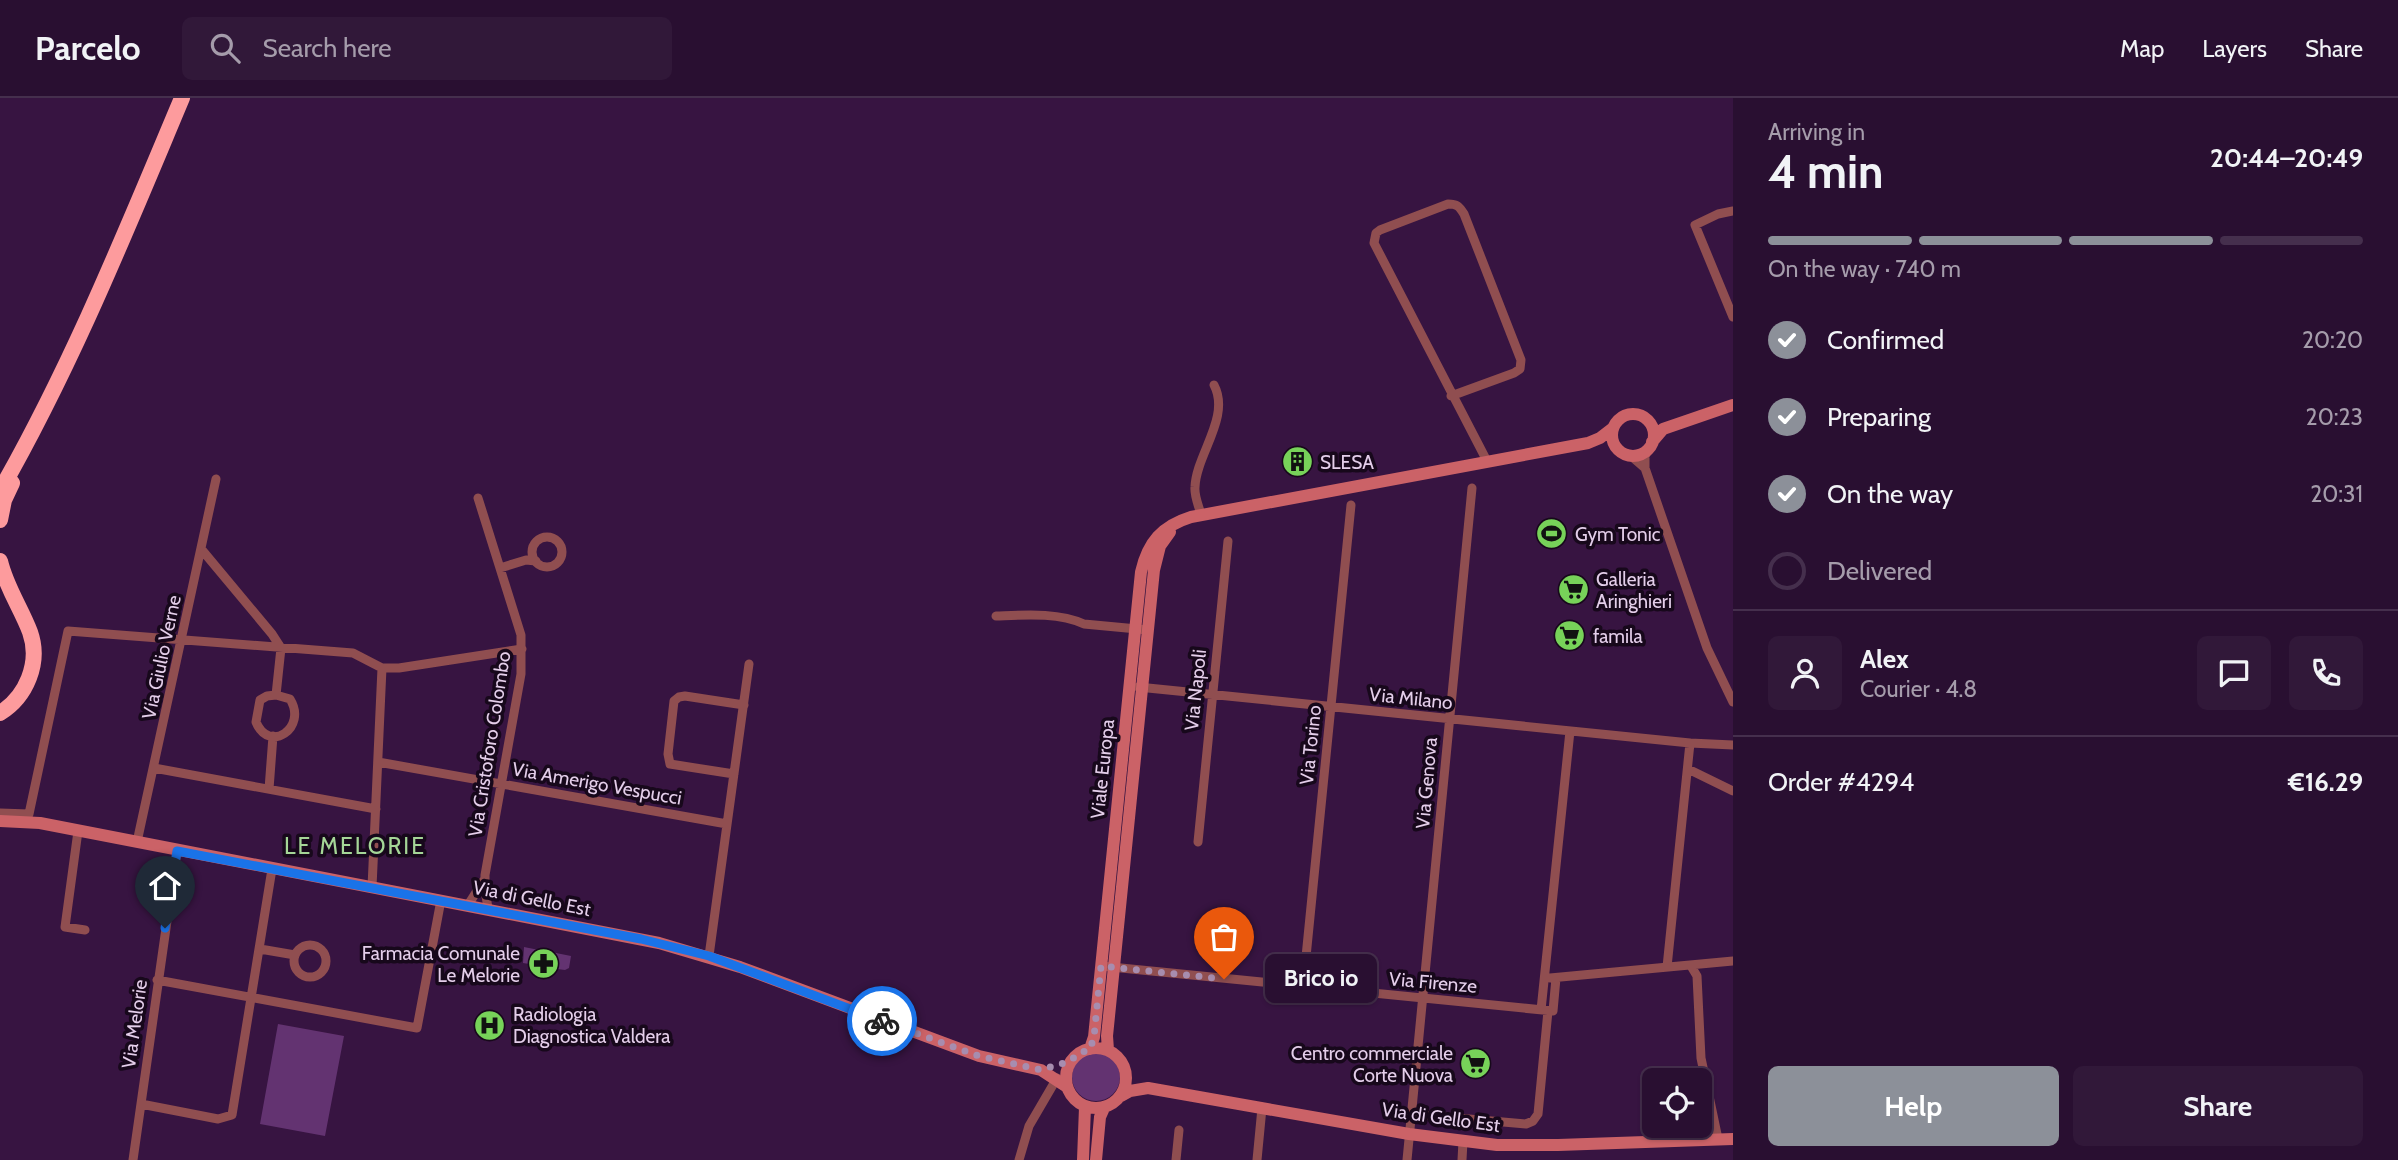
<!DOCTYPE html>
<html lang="en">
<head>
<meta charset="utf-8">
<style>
	:root { --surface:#290f31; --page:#311839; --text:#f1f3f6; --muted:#a59cab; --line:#452f4d; --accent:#8c9099 }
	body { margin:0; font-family:Cabin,sans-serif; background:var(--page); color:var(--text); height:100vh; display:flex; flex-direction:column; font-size:26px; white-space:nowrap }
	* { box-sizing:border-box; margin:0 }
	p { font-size:23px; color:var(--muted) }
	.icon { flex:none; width:38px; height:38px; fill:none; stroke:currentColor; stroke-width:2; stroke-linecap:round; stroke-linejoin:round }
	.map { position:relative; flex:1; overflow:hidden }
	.drawer { display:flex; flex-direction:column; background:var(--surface); width:665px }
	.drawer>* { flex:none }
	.controls { position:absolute; left:1642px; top:970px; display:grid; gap:14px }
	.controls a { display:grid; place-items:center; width:70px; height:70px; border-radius:10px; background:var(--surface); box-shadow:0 2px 5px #0004,0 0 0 2px var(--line); font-size:35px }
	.pin { position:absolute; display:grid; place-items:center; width:60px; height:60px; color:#fff; margin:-72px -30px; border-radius:50% 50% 50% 0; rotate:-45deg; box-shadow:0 0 7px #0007 }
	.pin .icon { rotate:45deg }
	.courier { position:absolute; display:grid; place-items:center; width:70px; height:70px; margin:-35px; border:5px solid #1a73e8; border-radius:50%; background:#fff; color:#222; box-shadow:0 2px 9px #0007 }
	.bubble { position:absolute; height:49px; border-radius:10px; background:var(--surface); box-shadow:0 2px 5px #0004,0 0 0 2px var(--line); font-size:23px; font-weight:800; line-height:49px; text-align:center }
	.headline em { font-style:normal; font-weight:800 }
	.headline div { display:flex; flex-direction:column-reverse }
	.headline { display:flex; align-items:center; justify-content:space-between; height:119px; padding:0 35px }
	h1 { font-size:46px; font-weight:800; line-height:52px }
	.bar { display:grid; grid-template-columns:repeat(4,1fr); gap:10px 7px; align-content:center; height:84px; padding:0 35px }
	.bar i { height:9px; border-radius:5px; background:var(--line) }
	.bar .selected { background:var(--accent) }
	.bar p { grid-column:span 4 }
	.line { display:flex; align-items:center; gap:18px; padding:0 35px; border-top:2px solid var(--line) }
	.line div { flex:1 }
	.round { display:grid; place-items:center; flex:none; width:74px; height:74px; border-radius:10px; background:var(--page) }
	ol { padding:0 35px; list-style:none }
	li { display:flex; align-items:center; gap:21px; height:77px }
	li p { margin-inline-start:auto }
	li .icon { padding:7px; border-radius:50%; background:var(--accent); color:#fff; stroke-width:4 }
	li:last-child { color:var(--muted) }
	li i { width:38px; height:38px; border:4px solid var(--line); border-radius:50% }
	.action { display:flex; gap:14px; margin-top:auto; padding:14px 35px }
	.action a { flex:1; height:80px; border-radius:10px; background:var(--accent); color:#fff; font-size:28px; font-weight:800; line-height:80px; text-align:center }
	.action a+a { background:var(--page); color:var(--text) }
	header { display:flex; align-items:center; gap:42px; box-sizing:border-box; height:98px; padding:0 35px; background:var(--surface); border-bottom:2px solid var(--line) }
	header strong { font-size:33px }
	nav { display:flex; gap:38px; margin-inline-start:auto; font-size:24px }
	.search { width:490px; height:63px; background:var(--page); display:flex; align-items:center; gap:18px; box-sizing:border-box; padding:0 24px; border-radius:10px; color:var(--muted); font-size:26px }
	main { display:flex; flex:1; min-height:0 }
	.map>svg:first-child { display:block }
</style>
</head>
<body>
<header>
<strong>Parcelo</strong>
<div class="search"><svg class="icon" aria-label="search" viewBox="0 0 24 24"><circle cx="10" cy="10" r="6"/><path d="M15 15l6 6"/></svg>Search here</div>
<nav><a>Map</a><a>Layers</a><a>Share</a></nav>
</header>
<main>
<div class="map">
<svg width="1733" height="1062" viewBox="0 0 1733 1062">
	<rect width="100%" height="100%" fill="#371441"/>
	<!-- green -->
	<path fill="#633371" d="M524,849L544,853L542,868L523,865Z
		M551,854L571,858L569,870L565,872L549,870Z
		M278,926L344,938L325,1038L260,1026Z
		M1072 979a24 24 0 1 1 48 0a24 24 0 1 1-48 0Z"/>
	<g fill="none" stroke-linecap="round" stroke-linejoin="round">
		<!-- street -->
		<path stroke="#904e50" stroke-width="9" d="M1733,113L1718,116L1695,127L1733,219
			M1451,298L1514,275L1520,271L1521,262L1464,116C1459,108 1457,106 1448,106L1380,132L1376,135L1374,145L1487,363
			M1630,357L1645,370L1707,550L1733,604
			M1645,370V358L1650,349
			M478,400L521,537V576L485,777V792L488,810
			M1201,417C1199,408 1194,398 1195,389C1196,357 1231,319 1214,287
			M532 454a15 15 0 1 1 30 0a15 15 0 1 1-30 0Z
			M202,452L272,536L281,550L276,597
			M500,470L526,462L536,463
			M996,518C1023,517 1058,514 1084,526L1148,532
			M1138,589L1690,645L1733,647
			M276,597L290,601C308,630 269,656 256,624L260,602L267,598Z
			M378,664L727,726
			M154,670L376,711
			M1688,671L1733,693
			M734,676L670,666L668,656L674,603L679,599L685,598L744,607
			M269,691L273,638
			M0,715L29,716L68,533L353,555L382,570H399L522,551
			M78,733L65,829L85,832
			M137,744L216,381
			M1198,744L1228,443
			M372,789L382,570
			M468,807L484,782
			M294 863a16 16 0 1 1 32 0a16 16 0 1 1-32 0Z
			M260,851L295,857
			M709,858L749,566
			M1101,868L1553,913L1556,880
			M1691,868L1697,878L1701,960L1718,1041
			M1667,869L1690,645
			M1550,880L1733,863
			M157,882L417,930L441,802
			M1303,889L1351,407
			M1541,912L1570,633
			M141,1006L218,1021L232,1017L272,771
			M1412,1016L1526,1026L1533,1023L1538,1016L1548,913
			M133,1062L177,753
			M1019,1062L1029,1028L1057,980
			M1176,1062L1179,1032
			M1257,1062L1262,1010
			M1407,1062L1472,390
			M1462,1062L1463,1043"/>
		<!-- secondary -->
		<path stroke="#cb6267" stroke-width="12" d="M1612 337a21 21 0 1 1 42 0a21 21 0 1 1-42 0Z
			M1652,344L1663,331L1733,307
			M0,723L40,725L659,845L740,869L979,958L1041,972L1067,989
			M1066 980a30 30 0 1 1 60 0a30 30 0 1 1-60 0Z
			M1090,951L1094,939L1141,474C1148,444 1162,428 1191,419L1588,345L1600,340L1613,330
			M1108,952L1107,938L1154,472L1160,448L1170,434
			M1121,998L1130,993L1148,990L1409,1036L1497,1047H1558L1733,1041
			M1083,1062L1085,1009
			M1096,1062L1100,1019L1104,1010"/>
		<!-- highway -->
		<path stroke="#fd9b9d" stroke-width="16" d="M0,393C72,267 126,133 182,0
			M0,422L4,402L12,385
			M0,463C6,489 21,510 30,534C41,565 26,599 0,615"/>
	</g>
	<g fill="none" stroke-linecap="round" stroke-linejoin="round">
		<!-- done -->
		<path stroke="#a78daf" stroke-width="7" stroke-dasharray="0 12.6" d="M882,923L979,958L1041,972L1070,963L1078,956L1090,951L1094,939L1101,868L1224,881"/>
		<!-- route -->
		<path stroke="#1a73e8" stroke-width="9" d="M165,830L177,753L641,841L709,858L882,923"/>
	</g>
	<!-- icons -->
	<defs>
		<symbol id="building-disc" viewBox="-11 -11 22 22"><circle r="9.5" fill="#77d259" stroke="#17081b"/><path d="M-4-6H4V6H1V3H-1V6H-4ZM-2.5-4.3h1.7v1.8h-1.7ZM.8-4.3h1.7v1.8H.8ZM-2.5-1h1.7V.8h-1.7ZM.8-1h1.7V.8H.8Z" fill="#111"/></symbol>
		<symbol id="stadium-disc" viewBox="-11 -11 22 22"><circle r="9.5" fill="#77d259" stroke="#17081b"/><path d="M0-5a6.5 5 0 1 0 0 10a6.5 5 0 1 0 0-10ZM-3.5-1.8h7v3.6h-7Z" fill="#111"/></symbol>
		<symbol id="supermarket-disc" viewBox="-11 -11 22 22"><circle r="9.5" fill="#77d259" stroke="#17081b"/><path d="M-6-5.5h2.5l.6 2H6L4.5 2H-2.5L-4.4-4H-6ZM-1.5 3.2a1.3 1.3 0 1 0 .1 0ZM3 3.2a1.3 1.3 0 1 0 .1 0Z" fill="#111"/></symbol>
		<symbol id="pharmacy-disc" viewBox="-11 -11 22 22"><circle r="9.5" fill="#77d259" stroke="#17081b"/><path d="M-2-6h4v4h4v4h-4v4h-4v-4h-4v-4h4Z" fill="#111"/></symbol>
		<symbol id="hospital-disc" viewBox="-11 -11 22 22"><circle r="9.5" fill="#77d259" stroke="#17081b"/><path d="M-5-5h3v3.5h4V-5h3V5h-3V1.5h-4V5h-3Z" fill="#111"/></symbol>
	</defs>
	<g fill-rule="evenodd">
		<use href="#building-disc" x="1280" y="346" width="35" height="35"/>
		<use href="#stadium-disc" x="1534" y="418" width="35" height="35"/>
		<use href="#supermarket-disc" x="1556" y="474" width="35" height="35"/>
		<use href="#supermarket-disc" x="1552" y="520" width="35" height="35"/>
		<use href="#pharmacy-disc" x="526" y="848" width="35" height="35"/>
		<use href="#hospital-disc" x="472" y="910" width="35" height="35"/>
		<use href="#supermarket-disc" x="1458" y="948" width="35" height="35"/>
	</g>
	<g text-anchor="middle" stroke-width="7" stroke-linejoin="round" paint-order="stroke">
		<!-- poi labels -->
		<g font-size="19" fill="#e4ceea" stroke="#17081b" text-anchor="start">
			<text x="1320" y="371">SLESA</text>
			<text x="1575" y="443">Gym Tonic</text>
			<text x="1596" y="488">Galleria<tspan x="1596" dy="22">Aringhieri</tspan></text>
			<text x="1593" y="545">famila</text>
			<text x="520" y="862" text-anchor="end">Farmacia Comunale<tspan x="520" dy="22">Le Melorie</tspan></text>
			<text x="513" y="923">Radiologia<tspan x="513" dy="22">Diagnostica Valdera</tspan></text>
			<text x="1453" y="962" text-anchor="end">Centro commerciale<tspan x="1453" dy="22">Corte Nuova</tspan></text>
		</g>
		<!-- street labels -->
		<g font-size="19" fill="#e4ceea" stroke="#17081b">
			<text transform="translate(161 559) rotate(-78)" y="7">Via Giulio Verne</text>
			<text transform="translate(1195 592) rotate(-84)" y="7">Via Napoli</text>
			<text transform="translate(1411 600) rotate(6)" y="7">Via Milano</text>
			<text transform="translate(489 646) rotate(-81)" y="7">Via Cristoforo Colombo</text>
			<text transform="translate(1310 647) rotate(-84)" y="7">Via Torino</text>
			<text transform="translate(1102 671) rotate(-84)" y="7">Viale Europa</text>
			<text transform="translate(597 685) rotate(10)" y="7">Via Amerigo Vespucci</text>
			<text transform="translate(1426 685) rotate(-85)" y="7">Via Genova</text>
			<text transform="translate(532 800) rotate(11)" y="7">Via di Gello Est</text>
			<text transform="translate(1433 884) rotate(5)" y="7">Via Firenze</text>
			<text transform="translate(134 926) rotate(-82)" y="7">Via Melorie</text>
			<text transform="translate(1441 1019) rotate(8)" y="7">Via di Gello Est</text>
		</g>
		<!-- quarter labels -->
		<g font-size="23" letter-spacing="2" fill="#a5d697" stroke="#17081b">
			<text x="355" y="756">LE MELORIE</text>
		</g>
	</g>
</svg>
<div class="controls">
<a><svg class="icon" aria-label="locate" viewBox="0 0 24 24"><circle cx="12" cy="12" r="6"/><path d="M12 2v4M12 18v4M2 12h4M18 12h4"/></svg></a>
</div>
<div class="pin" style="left:1224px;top:881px;background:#ea580c"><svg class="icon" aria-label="bag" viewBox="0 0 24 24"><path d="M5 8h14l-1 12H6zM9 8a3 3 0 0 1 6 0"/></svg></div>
<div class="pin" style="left:165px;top:830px;background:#1f2937"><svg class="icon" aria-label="home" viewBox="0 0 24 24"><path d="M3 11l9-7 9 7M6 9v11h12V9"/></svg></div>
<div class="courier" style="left:882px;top:923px"><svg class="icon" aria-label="bike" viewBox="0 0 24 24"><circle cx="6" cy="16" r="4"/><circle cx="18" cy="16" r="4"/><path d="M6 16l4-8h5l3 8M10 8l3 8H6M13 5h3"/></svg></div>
<div class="bubble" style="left:1265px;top:856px;width:112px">Brico io</div>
</div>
<section class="drawer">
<div class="headline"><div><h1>4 min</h1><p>Arriving in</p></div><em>20:44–20:49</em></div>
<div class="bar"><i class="selected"></i><i class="selected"></i><i class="selected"></i><i></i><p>On the way · 740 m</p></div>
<ol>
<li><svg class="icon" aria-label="check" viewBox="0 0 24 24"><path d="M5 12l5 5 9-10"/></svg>Confirmed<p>20:20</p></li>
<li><svg class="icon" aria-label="check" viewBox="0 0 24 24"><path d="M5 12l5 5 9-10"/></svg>Preparing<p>20:23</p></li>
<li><svg class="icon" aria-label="check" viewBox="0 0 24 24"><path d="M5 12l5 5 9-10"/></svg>On the way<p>20:31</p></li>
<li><i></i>Delivered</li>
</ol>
<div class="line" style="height:126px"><a class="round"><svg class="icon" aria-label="person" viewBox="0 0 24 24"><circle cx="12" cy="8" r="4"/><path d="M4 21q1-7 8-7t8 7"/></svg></a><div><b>Alex</b><p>Courier · 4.8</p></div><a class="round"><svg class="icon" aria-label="chat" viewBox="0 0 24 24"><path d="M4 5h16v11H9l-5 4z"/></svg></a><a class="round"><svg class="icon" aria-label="phone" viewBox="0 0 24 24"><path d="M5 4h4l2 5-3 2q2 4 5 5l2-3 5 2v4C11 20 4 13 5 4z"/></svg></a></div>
<div class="line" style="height:91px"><div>Order #4294</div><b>€16.29</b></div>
<div class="action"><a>Help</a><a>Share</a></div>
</section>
</main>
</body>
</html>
